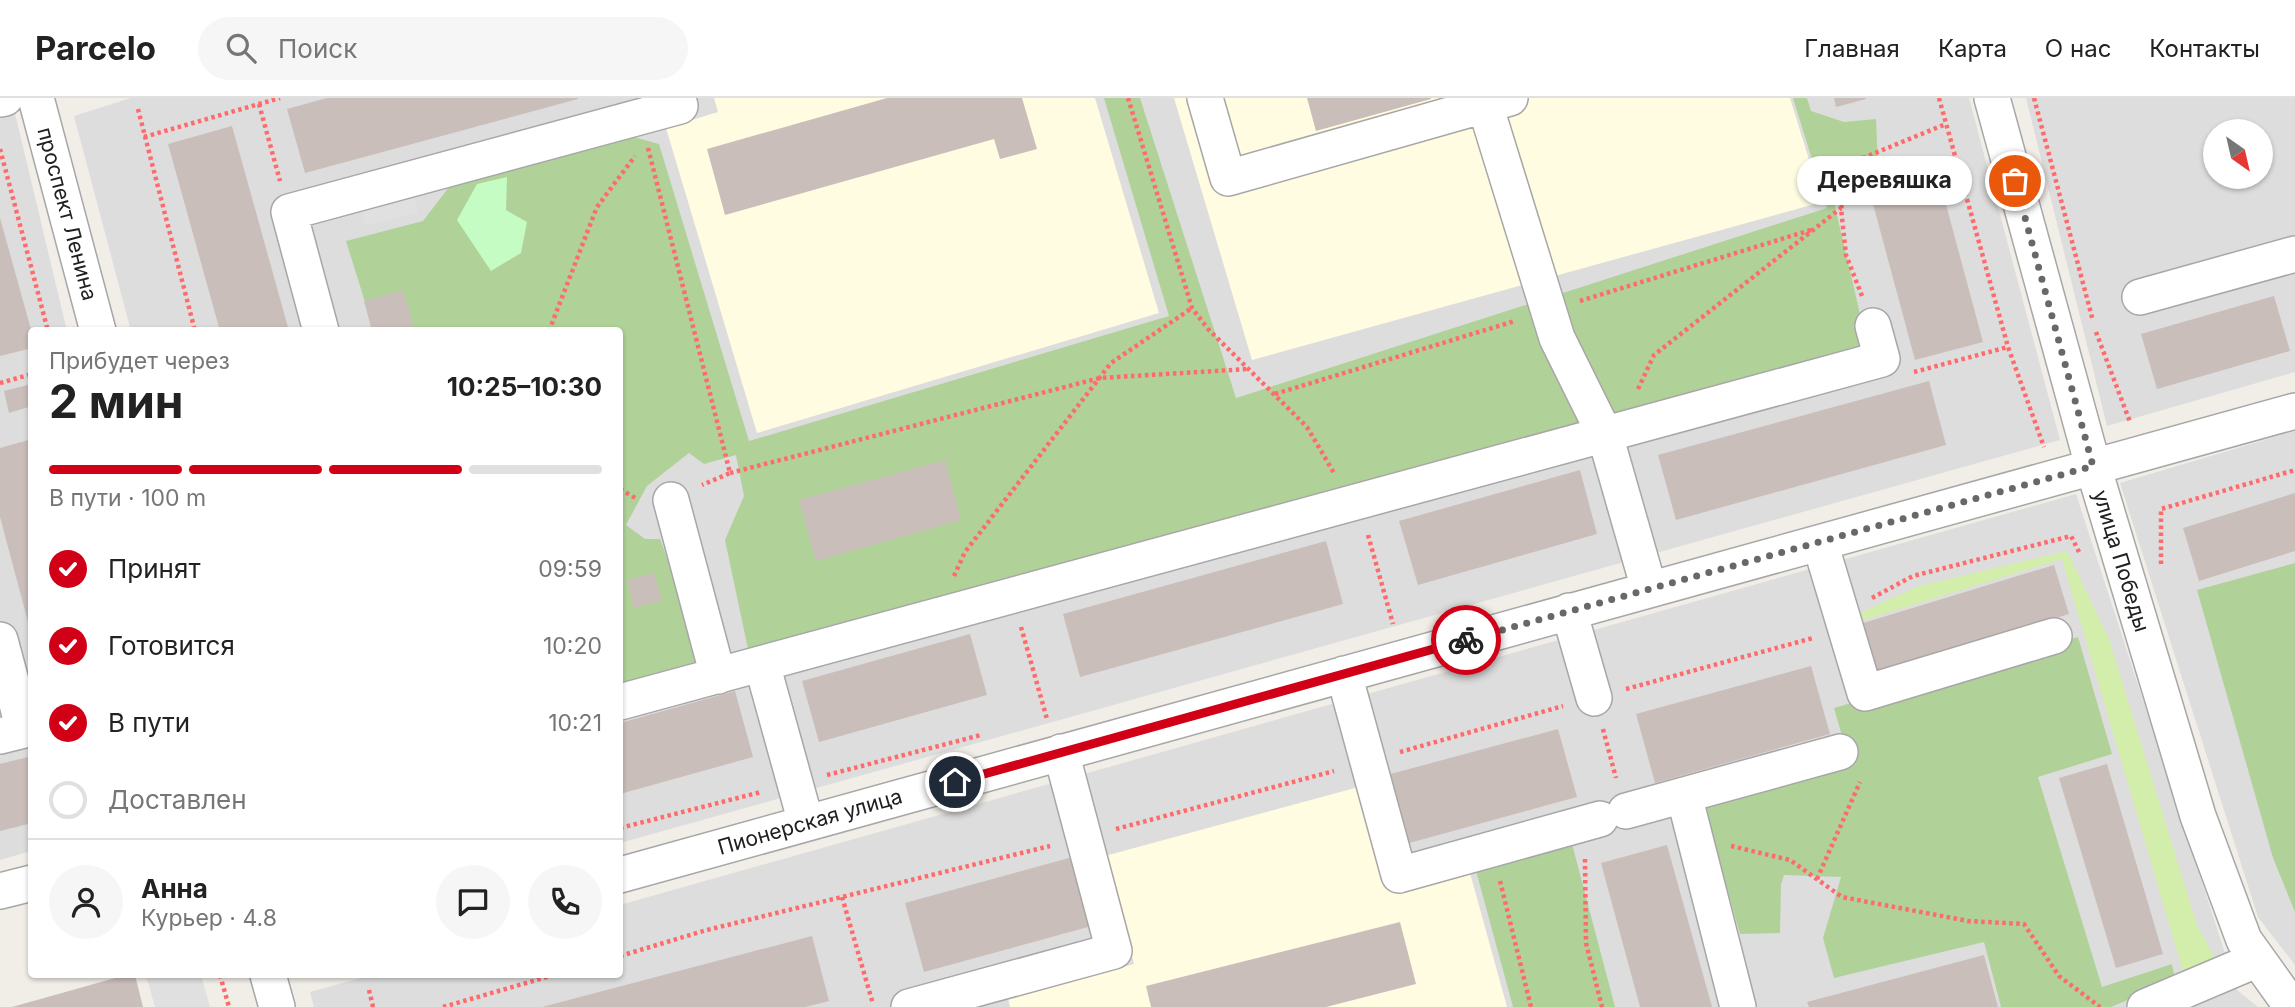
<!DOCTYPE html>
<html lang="ru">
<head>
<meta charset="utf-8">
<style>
	:root { --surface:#fff; --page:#f6f6f6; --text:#222; --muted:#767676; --line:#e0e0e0; --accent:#d10017 }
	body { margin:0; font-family:Inter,sans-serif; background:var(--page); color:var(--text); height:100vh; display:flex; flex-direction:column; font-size:26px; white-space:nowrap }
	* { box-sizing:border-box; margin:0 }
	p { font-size:23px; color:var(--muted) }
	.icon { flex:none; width:38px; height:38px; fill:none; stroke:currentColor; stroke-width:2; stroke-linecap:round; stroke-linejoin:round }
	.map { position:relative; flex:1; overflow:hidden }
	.drawer { position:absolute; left:28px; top:229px; width:595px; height:651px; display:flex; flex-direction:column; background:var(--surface); border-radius:7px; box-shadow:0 2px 5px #0004 }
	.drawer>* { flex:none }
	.needle { width:46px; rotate:146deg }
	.tools { position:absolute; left:2203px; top:21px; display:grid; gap:14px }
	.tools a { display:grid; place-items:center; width:70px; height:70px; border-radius:50%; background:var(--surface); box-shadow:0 2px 5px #0004; font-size:35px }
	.pin { position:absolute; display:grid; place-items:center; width:60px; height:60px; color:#fff; margin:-30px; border:4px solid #fff; border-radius:50%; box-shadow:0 2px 7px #0007 }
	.courier { position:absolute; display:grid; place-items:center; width:70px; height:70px; margin:-35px; border:5px solid #d10017; border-radius:50%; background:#fff; color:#222; box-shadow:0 2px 9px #0007 }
	.bubble { position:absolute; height:49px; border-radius:24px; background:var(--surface); box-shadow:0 2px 5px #0004; font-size:23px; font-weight:700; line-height:49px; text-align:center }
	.headline em { font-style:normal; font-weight:700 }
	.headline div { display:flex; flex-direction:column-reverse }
	.headline { display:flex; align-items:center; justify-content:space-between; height:119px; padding:0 21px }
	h1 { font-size:46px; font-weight:700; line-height:52px }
	.bar { display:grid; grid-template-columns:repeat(4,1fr); gap:10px 7px; align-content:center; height:84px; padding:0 21px }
	.bar i { height:9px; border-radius:5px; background:var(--line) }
	.bar .selected { background:var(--accent) }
	.bar p { grid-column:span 4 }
	.line { display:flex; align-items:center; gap:18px; padding:0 21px; border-top:2px solid var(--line) }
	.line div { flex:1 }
	.round { display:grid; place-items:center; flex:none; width:74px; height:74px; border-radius:37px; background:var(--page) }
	ol { padding:0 21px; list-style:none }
	li { display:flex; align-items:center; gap:21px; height:77px }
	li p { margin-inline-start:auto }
	li .icon { padding:7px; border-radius:50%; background:var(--accent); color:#fff; stroke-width:4 }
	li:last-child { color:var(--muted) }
	li i { width:38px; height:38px; border:4px solid var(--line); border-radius:50% }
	header { display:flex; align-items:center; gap:42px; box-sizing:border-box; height:98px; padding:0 35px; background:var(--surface); border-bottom:2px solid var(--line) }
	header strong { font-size:33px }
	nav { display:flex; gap:38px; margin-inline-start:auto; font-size:24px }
	.search { width:490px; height:63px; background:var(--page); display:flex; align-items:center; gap:18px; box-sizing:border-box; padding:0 24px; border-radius:38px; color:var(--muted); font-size:26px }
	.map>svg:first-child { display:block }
</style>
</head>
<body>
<header>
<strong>Parcelo</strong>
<div class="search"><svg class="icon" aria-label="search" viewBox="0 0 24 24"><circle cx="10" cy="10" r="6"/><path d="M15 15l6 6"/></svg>Поиск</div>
<nav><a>Главная</a><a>Карта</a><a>О нас</a><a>Контакты</a></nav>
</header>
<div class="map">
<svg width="2295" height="909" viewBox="0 0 2295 909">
	<rect width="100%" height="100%" fill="#f1ede7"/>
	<!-- residential -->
	<path fill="#dedddd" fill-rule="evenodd" d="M131,0H1969L2060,342L620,745V233H131L74,18Z
		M2026,0H2295V274L2107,328ZM2216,33H2261V79H2216Z
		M13,7L67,233H32L31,753L0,762V11Z
		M2295,333V867L2258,819L2120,385Z
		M2076,396L2237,892L2258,909H314L310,894L372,877H620V807Z"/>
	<!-- education -->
	<path fill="#fffce2" d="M714,0H1095L1159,215L757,335L666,30L718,14Z
		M1174,0H1790L1822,104L1252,262Z
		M1366,687L1395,795L1470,775L1507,909H1010L1008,900L1134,866L1105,758Z"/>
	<!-- grass -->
	<path fill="#d3edab" d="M2067,453L2109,541L2197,827L2217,864L2184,877L2062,461L1854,525L1853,518L1919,488Z"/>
	<!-- forest -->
	<path fill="#b0d299" d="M1104,0H1140L1236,300L1827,110L1793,0H1807L1811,13L1844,24L1876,21L1878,67L1834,104L1867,246L748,551L725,442L744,398L736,357L704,366L689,355L647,388L626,427L645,441H660L669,465L681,470L704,558L694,569L620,589V233H374L346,143L423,123L449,89L623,36L659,46L749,343L1169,218Z
		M2295,465V814L2273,760L2197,492Z
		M2078,539L2112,656L2038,679L2102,889L2172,866L2175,882L2111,909H2001L1984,844L1834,880L1823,840L1841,779L1784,777L1781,786L1780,835L1740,836L1703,705L1850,666L1834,610Z
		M1571,742L1615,909H1513L1475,769Z"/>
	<!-- park -->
	<path fill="#c4fcc3" d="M507,79L506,112L527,124L521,155L491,173L457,122L477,86Z"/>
	<!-- parking -->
	<path fill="#e0e0e0" d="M411,87L418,115L365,128L358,101Z
		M146,877H201L210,909H155Z"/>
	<!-- building -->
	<path fill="#c9beb9" d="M327,0H578V1L305,75L287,11Z
		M887,0H1022L1037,51L1000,61L994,41L725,117L707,51Z
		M1307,0H1431V1L1316,33Z
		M1834,0H1866V1L1836,9Z
		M232,28L269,161L289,233H220L168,46Z
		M1937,73L1983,244L1915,262L1869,91Z
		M0,120L32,235V250L0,258Z
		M403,192L415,233H372L364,203Z
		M2274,198L2290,253L2157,291L2141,236Z
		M1929,283L1946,347L1676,422L1658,357Z
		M32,286V308L9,315L4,293Z
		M32,341V535H31L0,419V350Z
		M945,362L961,422L816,463L799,402Z
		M1580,372L1597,436L1418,487L1399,423Z
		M2295,395V453L2199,483L2183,430Z
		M1326,443L1343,506L1080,579L1063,516Z
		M2054,467L2069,516L1874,575L1860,526Z
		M654,475L662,502L634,510L627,482Z
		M970,536L987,597L819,644L802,583Z
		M1811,568L1830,636L1655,685L1636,616Z
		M735,593L753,659L620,696V625Z
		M1558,631L1577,699L1402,747L1383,678Z
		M32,658V725L0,733V666Z
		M2107,666L2163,856L2116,870L2059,680Z
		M1667,747L1712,909H1640L1601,765Z
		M1080,757L1099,826L924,874L905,805Z
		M1400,824L1416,886L1326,909H1151L1146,888Z
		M812,838L829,903L805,909H542Z
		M1984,857L1998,909H1809L1807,904Z
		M126,877H135L143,909H12Z"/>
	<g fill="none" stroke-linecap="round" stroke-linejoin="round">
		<defs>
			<path id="minor" d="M36,0L98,233
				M1205,0L1228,80L1485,7
				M1510,0L1485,7L1557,240L1605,337L1649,491
				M1992,0L2093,368L2198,718L2244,842L2292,909
				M0,1L5,0
				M2140,199L2295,156
				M321,233L289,114L680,8L678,0
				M671,402L718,578
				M1820,445L1865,595L2054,538
				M1569,513L1594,600
				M0,542L24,632L0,638
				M762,566L806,725
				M1344,576L1399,777L1600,721
				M620,604L1882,261L1873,228
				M1684,697L1738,909
				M1626,713L1840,654
				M620,777L2295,313
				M0,793L32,785
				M268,877L277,909
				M909,909L1114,853L1061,654
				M2145,909L2256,862"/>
		</defs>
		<!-- minor casing -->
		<use href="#minor" stroke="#a7a7a7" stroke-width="38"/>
		<!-- path -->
		<path stroke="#ff6a6b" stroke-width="4.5" stroke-dasharray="3.5 3.5" stroke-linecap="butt" d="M1128,0L1192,210L1208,231L1307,329L1334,375
			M1939,0L2008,249L2044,349
			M2034,0L2093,223
			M259,6L280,83
			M138,11L195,233
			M144,39L280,0
			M648,50L730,375L702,387
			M0,51L48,233
			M1862,198L1846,157L1841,110L1858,62L1946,26
			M1580,203L1814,131
			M549,233L597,109L635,58
			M2096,234L2130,324
			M1914,274L2008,249
			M0,285L32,276
			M1638,291L1654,257L1841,110
			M1275,296L1515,223
			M730,375L1100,280L1248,271
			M620,391L637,401
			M1368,437L1393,526
			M2161,466V411L2295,372
			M954,478L965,454L1111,265L1192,210
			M1872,500L1913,478L2071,438L2080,456
			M1021,529L1047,621
			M1626,591L1813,540
			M1603,631L1616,680
			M1400,654L1563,608
			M827,677L981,637
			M620,730L761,694
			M1116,731L1334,673
			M1731,748L1790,762L1842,799L1968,823L2024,826L2059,878L2100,909
			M1585,761L1586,845L1602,909
			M1817,781L1860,684
			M1500,783L1531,909
			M842,799L873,906
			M620,858L707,832L1050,748
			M220,877L229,909
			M369,892L373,909
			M443,909L554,877"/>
		<!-- minor -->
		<use href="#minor" stroke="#fff" stroke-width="35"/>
	</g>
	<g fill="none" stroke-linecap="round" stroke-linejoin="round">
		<!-- done -->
		<path stroke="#696866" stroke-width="7" stroke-dasharray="0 12.6" d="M1466,542L2093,368L2015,83"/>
		<!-- route -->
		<path stroke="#d10017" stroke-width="9" d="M955,684L1466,542"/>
	</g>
	<g text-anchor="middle" stroke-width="5" stroke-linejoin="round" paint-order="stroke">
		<!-- street labels -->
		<g font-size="21" fill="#202020" stroke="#fff">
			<text transform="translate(67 116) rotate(75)" y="7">проспект Ленина</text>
			<text transform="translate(2121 463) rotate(73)" y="7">улица Победы</text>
			<text transform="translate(810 724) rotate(-16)" y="7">Пионерская улица</text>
		</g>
	</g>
</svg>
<div class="tools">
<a><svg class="needle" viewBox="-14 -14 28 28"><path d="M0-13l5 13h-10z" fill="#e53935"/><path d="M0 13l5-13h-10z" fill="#767676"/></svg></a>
</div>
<div class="pin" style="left:2015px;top:83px;background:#ea580c"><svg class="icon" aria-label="bag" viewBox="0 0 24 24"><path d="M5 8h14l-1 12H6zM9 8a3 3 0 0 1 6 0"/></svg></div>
<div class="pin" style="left:955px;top:684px;background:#1f2937"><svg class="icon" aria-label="home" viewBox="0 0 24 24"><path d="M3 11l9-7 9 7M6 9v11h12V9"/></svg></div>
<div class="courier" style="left:1466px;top:542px"><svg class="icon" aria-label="bike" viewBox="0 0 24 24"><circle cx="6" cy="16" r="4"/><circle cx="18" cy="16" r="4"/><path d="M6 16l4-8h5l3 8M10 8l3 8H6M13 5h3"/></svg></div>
<div class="bubble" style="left:1797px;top:58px;width:175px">Деревяшка</div>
<section class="drawer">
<div class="headline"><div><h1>2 мин</h1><p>Прибудет через</p></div><em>10:25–10:30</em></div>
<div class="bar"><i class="selected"></i><i class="selected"></i><i class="selected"></i><i></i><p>В пути · 100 m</p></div>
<ol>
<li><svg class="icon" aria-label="check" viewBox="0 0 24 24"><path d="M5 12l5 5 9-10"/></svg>Принят<p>09:59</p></li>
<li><svg class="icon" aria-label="check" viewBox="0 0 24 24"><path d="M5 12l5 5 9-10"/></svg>Готовится<p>10:20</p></li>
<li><svg class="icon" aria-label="check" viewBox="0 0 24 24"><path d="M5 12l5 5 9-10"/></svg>В пути<p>10:21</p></li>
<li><i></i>Доставлен</li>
</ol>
<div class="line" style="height:126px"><a class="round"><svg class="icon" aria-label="person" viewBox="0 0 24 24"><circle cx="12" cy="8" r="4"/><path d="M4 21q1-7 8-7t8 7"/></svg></a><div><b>Анна</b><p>Курьер · 4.8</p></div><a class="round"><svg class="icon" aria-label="chat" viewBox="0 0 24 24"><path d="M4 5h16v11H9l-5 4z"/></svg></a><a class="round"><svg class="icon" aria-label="phone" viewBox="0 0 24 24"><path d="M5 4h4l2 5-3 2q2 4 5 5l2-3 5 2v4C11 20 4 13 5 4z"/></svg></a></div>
</section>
</div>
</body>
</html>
